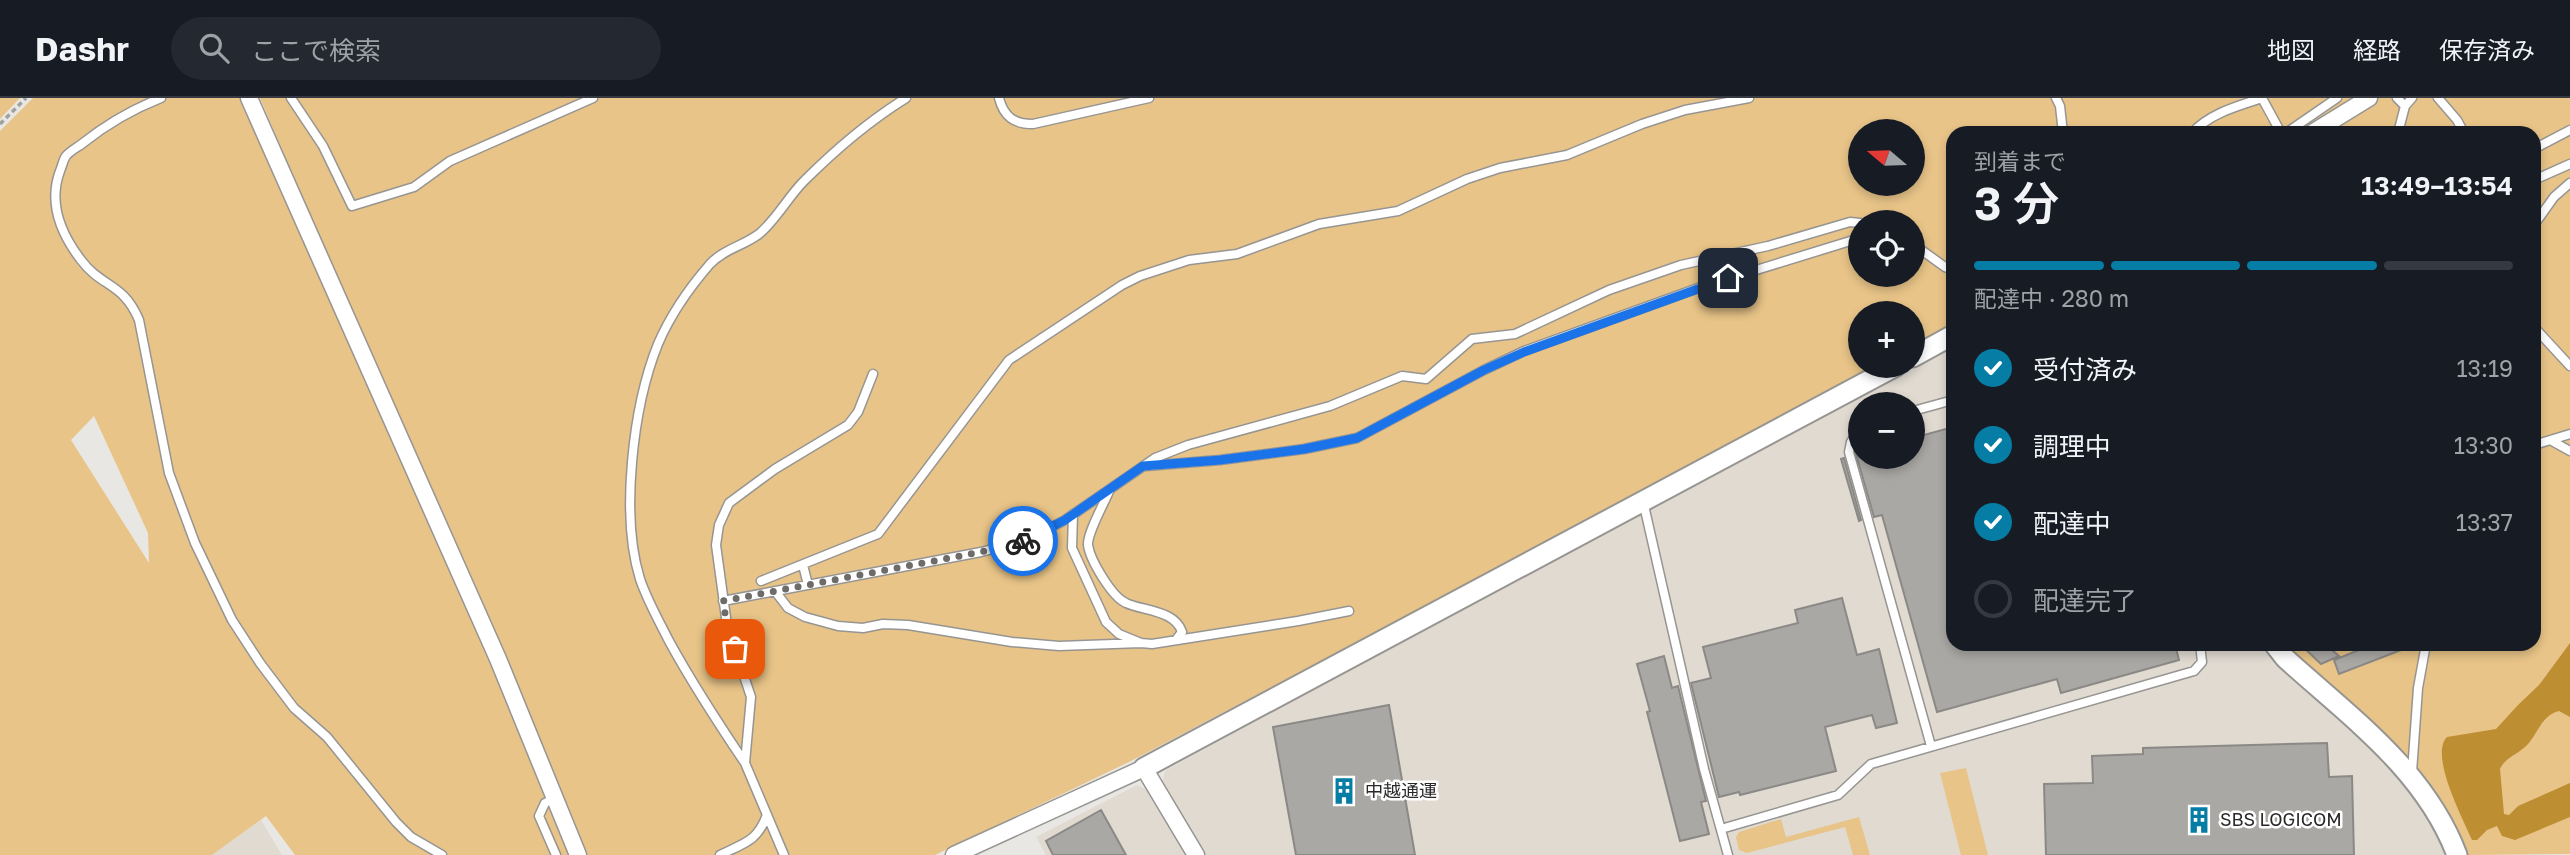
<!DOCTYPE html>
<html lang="ja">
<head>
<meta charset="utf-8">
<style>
	:root { --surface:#171b24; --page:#242831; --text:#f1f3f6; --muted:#9ea1a6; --line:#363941; --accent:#067da4 }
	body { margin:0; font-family:"Golos Text","Noto Sans JP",sans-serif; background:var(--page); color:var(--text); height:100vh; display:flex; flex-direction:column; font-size:26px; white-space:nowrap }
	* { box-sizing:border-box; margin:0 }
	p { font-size:23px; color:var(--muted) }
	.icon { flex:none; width:38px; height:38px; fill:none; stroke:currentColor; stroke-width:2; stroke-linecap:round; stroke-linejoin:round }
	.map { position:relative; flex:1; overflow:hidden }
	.panel { position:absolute; left:1946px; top:28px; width:595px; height:525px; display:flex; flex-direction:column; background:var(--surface); border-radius:21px; box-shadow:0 4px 10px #0003 }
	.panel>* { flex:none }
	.needle { width:46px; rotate:289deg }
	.tools { position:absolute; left:1848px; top:21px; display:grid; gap:14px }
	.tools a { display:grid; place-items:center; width:77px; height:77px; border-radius:50%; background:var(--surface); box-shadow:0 4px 10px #0003; font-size:35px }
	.pin { position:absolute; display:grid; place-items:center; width:60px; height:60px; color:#fff; margin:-30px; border-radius:14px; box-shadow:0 4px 10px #0006 }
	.courier { position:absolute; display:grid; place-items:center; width:70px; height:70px; margin:-35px; border:5px solid #1a73e8; border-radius:50%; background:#fff; color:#222; box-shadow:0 2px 9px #0007 }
	.summary em { font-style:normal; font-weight:600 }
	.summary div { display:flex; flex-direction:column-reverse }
	.summary { display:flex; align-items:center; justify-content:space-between; height:119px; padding:0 28px }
	h1 { font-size:46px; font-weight:600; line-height:52px }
	.bar { display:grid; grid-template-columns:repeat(4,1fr); gap:10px 7px; align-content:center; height:84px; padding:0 28px }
	.bar i { height:9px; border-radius:5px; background:var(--line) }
	.bar .current { background:var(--accent) }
	.bar p { grid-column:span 4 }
	ol { padding:0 28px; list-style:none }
	li { display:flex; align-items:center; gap:21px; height:77px }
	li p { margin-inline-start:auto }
	li .icon { padding:7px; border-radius:50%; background:var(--accent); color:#fff; stroke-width:4 }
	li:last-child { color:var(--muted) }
	li i { width:38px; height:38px; border:4px solid var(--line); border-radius:50% }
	header { display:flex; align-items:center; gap:42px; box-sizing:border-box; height:98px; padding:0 35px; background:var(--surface); border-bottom:2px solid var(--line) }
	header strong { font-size:33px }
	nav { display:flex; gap:38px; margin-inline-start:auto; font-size:24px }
	.search { width:490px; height:63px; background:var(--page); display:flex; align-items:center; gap:18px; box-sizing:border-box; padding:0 24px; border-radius:38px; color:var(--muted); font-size:26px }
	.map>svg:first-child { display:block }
</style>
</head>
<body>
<header>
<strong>Dashr</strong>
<div class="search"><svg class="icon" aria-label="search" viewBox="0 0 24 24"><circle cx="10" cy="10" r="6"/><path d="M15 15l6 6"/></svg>ここで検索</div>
<nav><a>地図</a><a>経路</a><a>保存済み</a></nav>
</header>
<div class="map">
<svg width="2570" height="757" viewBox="0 0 2570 757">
	<rect width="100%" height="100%" fill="#e9e7e3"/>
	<!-- built -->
	<path fill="#e0dad1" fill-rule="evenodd" d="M1953,250V546H2258L2277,567L2386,663L2416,699L2448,757H1206L1162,685L1165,673L1520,477ZM1860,306H1913V359H1860Z
		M1137,687L1146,691L1187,757H1046L1036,739Z
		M261,722L282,757H212Z"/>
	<!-- green -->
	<path fill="#e8c488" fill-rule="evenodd" d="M0,0H20L0,21Z
		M33,0H245L302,122L309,115L260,0H2570V756L2468,757L2441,701L2397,647L2299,560L2287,546H2534V35H2317L2318,26L2304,35H1953V234L1913,252V215H1860V268H1880L1131,663L935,757H295L266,718L212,757H0V33ZM1860,33H1913V86H1860ZM1860,124H1913V177H1860ZM94,318L148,435L149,465L71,342Z
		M1966,670L1988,757H1961L1940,675Z
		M1859,719L1870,757H1853L1845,729L1747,755L1739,752L1736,739L1739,734L1781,721L1786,739Z"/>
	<!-- water -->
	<path fill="#be8e32" d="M2570,545V619L2559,613C2540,618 2538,637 2525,649C2516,657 2505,660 2500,671L2504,716L2509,717L2518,708L2570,685V719L2515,742L2502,738L2497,728L2487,732L2477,742H2472C2463,721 2429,657 2447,639L2496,631L2518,607L2539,587Z"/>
	<!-- building -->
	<path fill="#aaa8a5" stroke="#8a8986" stroke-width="2" d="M1953,329V546H2175L2179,562L2061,595L2057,581L1937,614L1882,417L1874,419L1856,356L1860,355V359H1913V340Z
		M1844,360L1861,422L1859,423L1841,361Z
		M1842,500L1857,557L1879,551L1897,625L1876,630L1872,617L1825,629L1836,673L1740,697L1739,694L1719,699L1691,585L1711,580L1703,549L1798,525L1795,512Z
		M2300,546H2325L2339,558L2321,566Z
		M2374,546L2414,547L2339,576L2334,562Z
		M1664,558L1672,590L1678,588L1706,703L1701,704L1709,736L1680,743L1647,614L1650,613L1637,566Z
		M1389,607L1415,757H1296L1273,629Z
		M2327,645L2329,679L2352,678L2354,757H2046L2044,686L2093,685L2092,658L2143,656V650Z
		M1101,712L1126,757H1053L1046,743Z"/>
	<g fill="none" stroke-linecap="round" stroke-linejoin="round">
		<defs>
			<path id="service" d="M161,0C133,11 107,26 83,45C78,49 70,53 66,58C63,62 62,69 60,73C48,105 61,136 81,162C102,190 123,184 139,222L169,375L195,445L232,522L260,565L294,610L327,639L396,724L411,739L442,757
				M291,0L323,48L352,108L414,89L450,63L593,0
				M999,0C1004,19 1014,26 1033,26L1149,0
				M2056,0L2060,8L2063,35
				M2262,0L2281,35
				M2397,0L2405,8L2398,35
				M2438,0L2457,22L2464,35
				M2405,8L2412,0
				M2192,35C2210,15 2238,8 2262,0
				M2286,35L2337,0
				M2534,51L2570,32
				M2534,82L2570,66
				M2534,127L2554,99L2570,85
				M1913,146L1945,169L1953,172
				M2534,229L2570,268
				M1913,313L1953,302
				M1860,331L1851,344L1849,354L1931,648
				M2552,343L2570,353
				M2534,347L2570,336
				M1146,368L1220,362L1304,351L1357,340L1484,272L1524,253L1701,189L1860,140
				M1110,391C1105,404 1087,435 1088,447C1090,462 1112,499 1126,505C1143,513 1175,512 1182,534L1176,542
				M1643,403L1704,671L1728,757
				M1073,416L1072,450L1106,524L1119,536L1141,545L1152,546L1298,523L1349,513
				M803,467L808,487
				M761,483L878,436L1009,262L1122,187L1140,178L1189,162L1237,156L1319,126L1398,113L1467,81L1500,70L1567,57L1642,26L1685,12L1749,0
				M775,493L788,510L805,519L838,528L863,530L883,526L908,527L1012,544L1059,548L1141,545
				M723,503L981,454L1027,442L1065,422L1155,360L1188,347L1330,308L1402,278L1426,281L1472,241L1515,236L1609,192L1681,167L1768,148L1850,124L1860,125
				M745,665C718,625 692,585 669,543C659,523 647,502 640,481C620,417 633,308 658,246C670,218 690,189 710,166C724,151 743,148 759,136C776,122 788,99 804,83C835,52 869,23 906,0
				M2412,674L2418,590L2426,546
				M555,700L545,705L539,718L556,757
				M1721,731L1838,697L1871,666L2194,573L2202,564L2200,546
				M720,757C744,745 757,744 767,717
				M784,757L745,665L751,599L727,527L716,447L719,427L729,405L775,371L848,327L858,314L873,276"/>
			<path id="minor" d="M249,0L498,561L578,757
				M2312,35L2369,0
				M954,757L1144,670L1196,757"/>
			<path id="tertiary" d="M1913,259L1953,237
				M2274,546L2285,560C2350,619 2425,672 2457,757
				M1144,670L1896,268"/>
		</defs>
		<!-- service casing -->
		<use href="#service" stroke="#979592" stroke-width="11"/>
		<!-- minor casing -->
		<use href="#minor" stroke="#979592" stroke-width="19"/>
		<!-- tertiary casing -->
		<use href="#tertiary" stroke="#979592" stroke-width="23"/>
		<!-- path -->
		<path stroke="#a2a19e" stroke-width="3.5" stroke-dasharray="5 3.5" stroke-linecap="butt" d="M0,26L26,0"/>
		<!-- service -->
		<use href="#service" stroke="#fff" stroke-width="8"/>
		<!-- minor -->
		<use href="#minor" stroke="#fff" stroke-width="16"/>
		<!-- tertiary -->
		<use href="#tertiary" stroke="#fff" stroke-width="19"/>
	</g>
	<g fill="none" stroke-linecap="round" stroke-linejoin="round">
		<!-- done -->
		<path stroke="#6d6c69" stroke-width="7" stroke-dasharray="0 12.6" d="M735,551L727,527L723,503L981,454L1023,443"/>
		<!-- route -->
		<path stroke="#1a73e8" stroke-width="9" d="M1023,443L1065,422L1143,368L1220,362L1304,351L1357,340L1484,272L1524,254L1728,180"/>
	</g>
	<!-- icons -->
	<defs>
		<symbol id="building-bare" viewBox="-9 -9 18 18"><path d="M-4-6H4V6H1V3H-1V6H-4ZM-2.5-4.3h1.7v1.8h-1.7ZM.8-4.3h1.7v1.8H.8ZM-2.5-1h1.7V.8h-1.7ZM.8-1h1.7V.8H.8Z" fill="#067da4" stroke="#fff" stroke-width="2.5" paint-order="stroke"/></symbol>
	</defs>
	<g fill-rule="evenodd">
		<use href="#building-bare" x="1325" y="674" width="38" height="38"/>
		<use href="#building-bare" x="2180" y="703" width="38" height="38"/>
	</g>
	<g text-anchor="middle" stroke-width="5" stroke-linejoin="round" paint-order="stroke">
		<!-- poi labels -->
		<g font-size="18" fill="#2a2928" stroke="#fff" text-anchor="start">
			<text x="1365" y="699">中越通運</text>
			<text x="2220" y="728">SBS LOGICOM</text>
		</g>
	</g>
</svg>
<div class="tools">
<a><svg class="needle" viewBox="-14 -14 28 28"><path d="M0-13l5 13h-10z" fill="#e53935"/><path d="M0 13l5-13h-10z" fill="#9ea1a6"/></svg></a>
<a><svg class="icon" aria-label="locate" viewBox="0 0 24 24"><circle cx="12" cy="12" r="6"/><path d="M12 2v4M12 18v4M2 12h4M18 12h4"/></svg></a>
<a>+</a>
<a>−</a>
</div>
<div class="pin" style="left:735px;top:551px;background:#ea580c"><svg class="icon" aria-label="bag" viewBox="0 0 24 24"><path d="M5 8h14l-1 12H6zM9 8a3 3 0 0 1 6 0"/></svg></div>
<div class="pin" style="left:1728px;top:180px;background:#1f2937"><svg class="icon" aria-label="home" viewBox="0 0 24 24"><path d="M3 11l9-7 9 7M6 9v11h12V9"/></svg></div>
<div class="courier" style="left:1023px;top:443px"><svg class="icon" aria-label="bike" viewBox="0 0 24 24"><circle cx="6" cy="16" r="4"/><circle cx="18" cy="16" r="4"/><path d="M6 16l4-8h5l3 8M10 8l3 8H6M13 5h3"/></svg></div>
<section class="panel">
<div class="summary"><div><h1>3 分</h1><p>到着まで</p></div><em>13:49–13:54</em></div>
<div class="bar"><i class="current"></i><i class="current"></i><i class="current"></i><i></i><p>配達中 · 280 m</p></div>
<ol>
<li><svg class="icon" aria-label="check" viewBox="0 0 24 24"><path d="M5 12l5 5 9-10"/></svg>受付済み<p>13:19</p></li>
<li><svg class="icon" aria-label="check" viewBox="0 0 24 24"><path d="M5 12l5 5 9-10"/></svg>調理中<p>13:30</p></li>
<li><svg class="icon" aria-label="check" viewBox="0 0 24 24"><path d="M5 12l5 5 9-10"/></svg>配達中<p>13:37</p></li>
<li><i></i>配達完了</li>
</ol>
</section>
</div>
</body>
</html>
